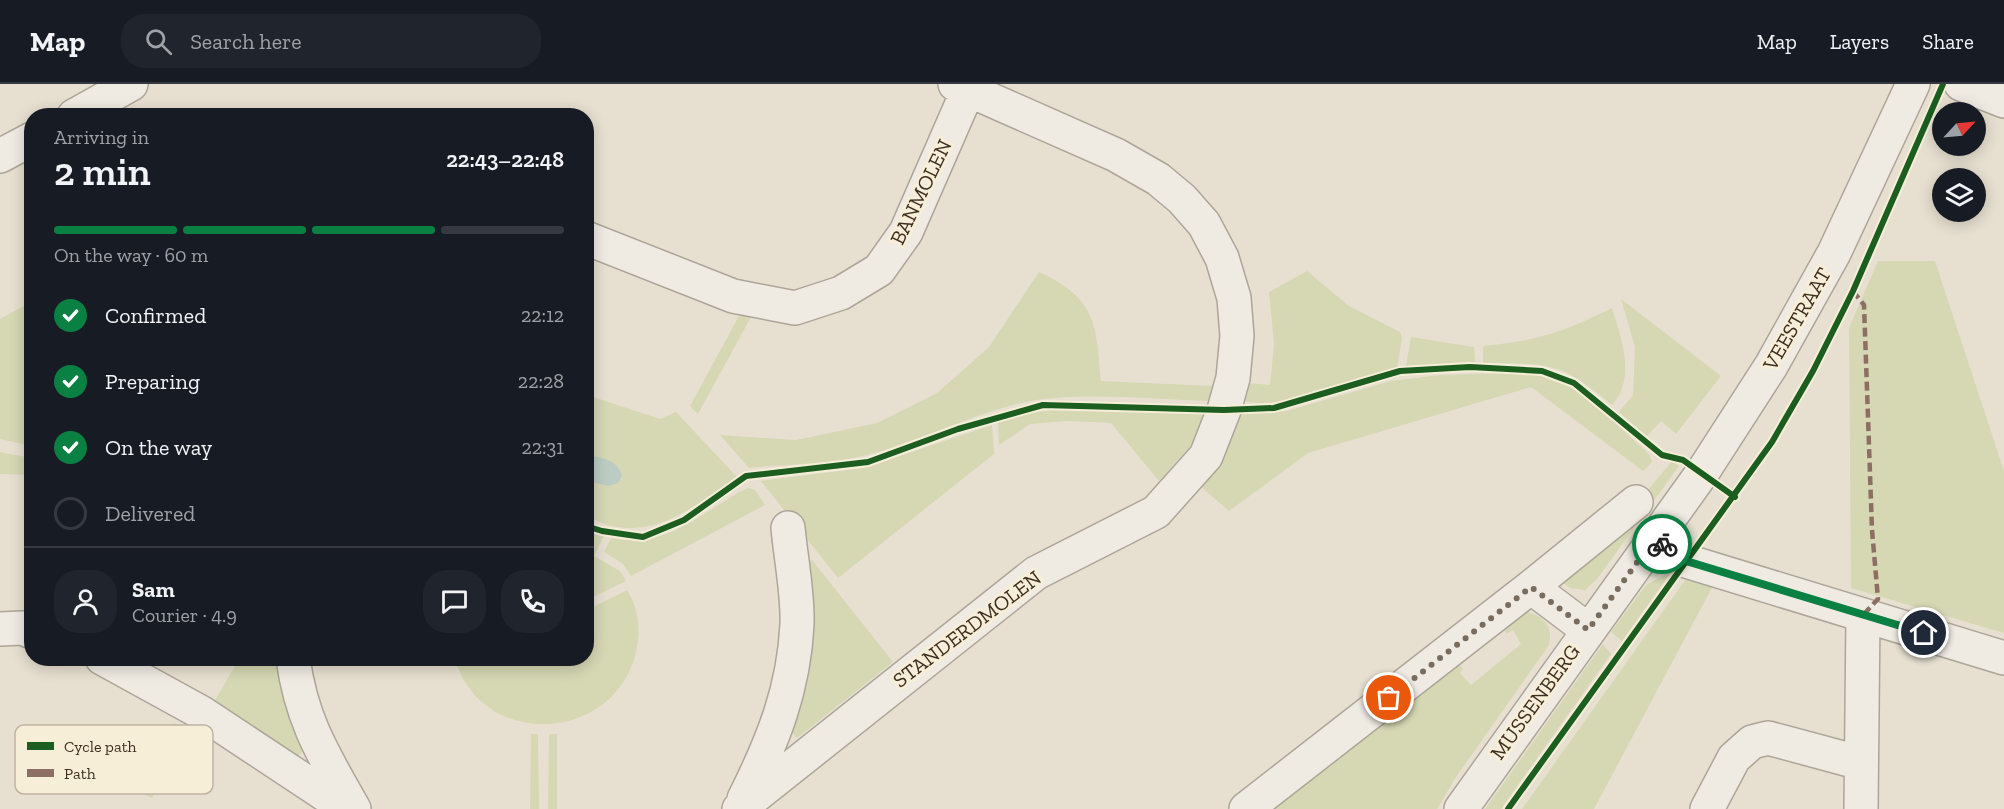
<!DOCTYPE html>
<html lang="en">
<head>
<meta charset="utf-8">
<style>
	:root { --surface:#171b24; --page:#20242c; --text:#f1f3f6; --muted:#9ea1a6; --line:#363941; --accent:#0b8043 }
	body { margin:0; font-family:"Zilla Slab",serif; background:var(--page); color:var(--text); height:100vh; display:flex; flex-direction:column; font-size:22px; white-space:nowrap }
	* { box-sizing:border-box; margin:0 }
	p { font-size:20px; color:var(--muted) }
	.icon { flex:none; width:33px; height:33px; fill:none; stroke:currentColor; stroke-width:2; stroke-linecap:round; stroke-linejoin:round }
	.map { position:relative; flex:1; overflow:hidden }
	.side { position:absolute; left:24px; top:24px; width:570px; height:558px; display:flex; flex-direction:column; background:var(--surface); border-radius:24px; box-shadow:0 3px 15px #0003 }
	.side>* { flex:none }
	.needle { width:39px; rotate:64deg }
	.controls { position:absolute; left:1932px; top:18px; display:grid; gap:12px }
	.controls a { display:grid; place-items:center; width:54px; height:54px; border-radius:50%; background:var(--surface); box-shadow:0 3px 15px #0003; font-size:30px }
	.pin { position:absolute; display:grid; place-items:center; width:51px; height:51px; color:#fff; margin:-26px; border:3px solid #fff; border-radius:50%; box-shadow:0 2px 6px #0007 }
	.courier { position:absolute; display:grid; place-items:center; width:60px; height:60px; margin:-30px; border:4px solid #0b8043; border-radius:50%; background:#fff; color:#222; box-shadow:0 2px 8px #0007 }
	.headline em { font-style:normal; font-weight:600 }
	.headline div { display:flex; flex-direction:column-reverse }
	.headline { display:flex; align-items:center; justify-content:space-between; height:102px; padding:0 30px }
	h1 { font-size:39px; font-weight:600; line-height:45px }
	.bar { display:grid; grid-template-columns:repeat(4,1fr); gap:9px 6px; align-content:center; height:72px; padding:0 30px }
	.bar i { height:8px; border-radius:4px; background:var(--line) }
	.bar .on { background:var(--accent) }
	.bar p { grid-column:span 4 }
	.line { display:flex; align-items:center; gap:15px; padding:0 30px; border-top:2px solid var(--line) }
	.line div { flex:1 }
	.round { display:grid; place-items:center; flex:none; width:63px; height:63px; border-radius:24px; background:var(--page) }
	ol { padding:0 30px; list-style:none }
	li { display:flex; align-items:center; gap:18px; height:66px }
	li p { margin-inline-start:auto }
	li .icon { padding:6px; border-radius:50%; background:var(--accent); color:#fff; stroke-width:4 }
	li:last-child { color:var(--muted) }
	li i { width:33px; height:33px; border:3px solid var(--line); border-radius:50% }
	header { display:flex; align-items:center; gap:36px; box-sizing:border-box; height:84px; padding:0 30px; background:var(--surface); border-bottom:2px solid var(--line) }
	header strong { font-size:28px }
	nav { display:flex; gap:33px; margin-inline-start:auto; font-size:21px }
	.search { width:420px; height:54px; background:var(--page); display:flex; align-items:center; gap:15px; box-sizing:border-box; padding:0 21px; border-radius:24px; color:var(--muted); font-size:22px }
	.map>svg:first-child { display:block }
</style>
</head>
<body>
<header>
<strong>Map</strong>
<div class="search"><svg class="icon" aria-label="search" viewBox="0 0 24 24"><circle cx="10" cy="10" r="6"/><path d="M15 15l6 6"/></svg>Search here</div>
<nav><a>Map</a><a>Layers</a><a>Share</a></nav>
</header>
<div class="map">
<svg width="2004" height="725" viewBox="0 0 2004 725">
	<rect width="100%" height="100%" fill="#e7e0d1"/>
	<!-- green -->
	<path fill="#d6d7b3" d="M1878,177H1935L2004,387V549L1851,504L1849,244Z
		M1307,187L1349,222L1400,248L1402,254L1397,284C1359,295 1281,327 1244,317L1248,299L1270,301L1274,260L1269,208Z
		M1039,188C1097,215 1096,240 1101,297L1215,302L1212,317C1157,316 1078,307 1026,318C965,331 910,364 849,375C816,381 782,380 749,384L720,351L796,356L877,339L937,309L989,263Z
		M1621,215L1721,292L1676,350L1661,337L1647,352L1619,328L1633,311L1635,263Z
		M31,218V362L0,355V235Z
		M1612,224C1622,256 1636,294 1612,321C1560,277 1550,280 1483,279V262C1538,257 1563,248 1612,224Z
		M740,230L751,233L698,330L690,322Z
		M1411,253L1474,263L1475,278L1406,282Z
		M1441,291C1475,291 1534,284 1564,299C1593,314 1624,348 1649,370L1652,378L1643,387L1531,303L1308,369L1229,427L1199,401L1239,330L1287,327L1391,297Z
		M587,311L660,335L676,328L737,393C702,417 663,450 618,443C607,442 596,436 587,432V397L609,402L610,376L587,371Z
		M1061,325L1207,329L1192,360L1159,397L1111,339L1067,337L1030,340L999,361L998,338L1028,329Z
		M992,341L994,370L838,494L761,397L864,384Z
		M0,368L31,374V391L0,390Z
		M1672,377L1679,382L1597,495L1585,506L1570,504L1555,493L1643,412Z
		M749,404L755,406L765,421L631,492L623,480L604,468L611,454C657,463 683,443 720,420C730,414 739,407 749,404Z
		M587,446L604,452L594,472L620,487L626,497L587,516Z
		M812,476L893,578L797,654L790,646L801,484Z
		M1672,487L1622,557L1611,548L1646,501Z
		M1688,492L1715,498L1594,725H1522Z
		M627,506C639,525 641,547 636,568C615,659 482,667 455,575L586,574L587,526Z
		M1523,527C1542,531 1554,541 1549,561L1456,693L1437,725H1270L1457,578L1463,585L1460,589L1471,601L1521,560L1513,546L1507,550L1502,543Z
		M1603,560L1611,570L1501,725H1485Z
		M239,575H282L306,662L298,673L214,618Z
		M174,639L188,649L152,714L137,707Z
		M531,650H538L539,725H530Z
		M549,650H557V725H548Z"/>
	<!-- water -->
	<path fill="#bcccc2" d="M587,371C602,374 616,374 622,391L618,399L609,402L587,397Z"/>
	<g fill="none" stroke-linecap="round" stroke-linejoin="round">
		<defs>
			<path id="minor" d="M1961,0L2004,17
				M74,32L131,0
				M0,72L32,55
				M586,154L733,212L795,224L841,209L879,186L906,148L968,6
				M1654,455L1686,477L2004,574
				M1531,503L1588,546
				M0,545L22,544L32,548
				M102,574L202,629L347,725
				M293,574C301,636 324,672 354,725
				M744,715C773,657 794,605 797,540C798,509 791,476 788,444
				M739,725L1036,489L1156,428L1206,372L1224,326L1233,294L1237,252L1234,214L1222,174L1204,140L1182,115L1158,95L1116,71L955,0
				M1246,725L1531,503L1636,418
				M1461,725L1702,389L1771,282L1834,169L1913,0
				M1707,725L1734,674L1752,658L1768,654L1861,679
				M1861,725L1863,531"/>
		</defs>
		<!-- minor casing -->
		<use href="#minor" stroke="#ada599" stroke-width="36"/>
		<!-- minor -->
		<use href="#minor" stroke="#efebe3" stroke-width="33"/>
		<!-- quiet -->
		<path stroke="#8d6e63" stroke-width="4.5" stroke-dasharray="9 4.5" stroke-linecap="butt" d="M1853,207L1864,221L1872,446L1878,515L1863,531"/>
		<defs>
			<path id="cycleway" d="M586,442L602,447L643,453L684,436L746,392L868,378L958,345L1043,321L1224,326L1274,324L1400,287L1470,283L1542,287L1574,299L1662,371L1683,376L1735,413
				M1508,725L1772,358L1813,287L1853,207L1943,0"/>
		</defs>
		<!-- cycleway casing -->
		<use href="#cycleway" stroke="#f7eed8" stroke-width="10"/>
		<!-- cycleway -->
		<use href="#cycleway" stroke="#1b5e20" stroke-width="6"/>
	</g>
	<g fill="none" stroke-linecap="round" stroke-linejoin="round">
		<!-- done -->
		<path stroke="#786c5e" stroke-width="6" stroke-dasharray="0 10.8" d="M1389,614L1531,503L1588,546L1654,455L1662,460"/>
		<!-- route -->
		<path stroke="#0b8043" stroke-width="8" d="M1662,460L1686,477L1924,549"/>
	</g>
	<g text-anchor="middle" stroke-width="6" stroke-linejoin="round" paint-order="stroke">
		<!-- street labels -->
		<g font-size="21" fill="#3d2e20" stroke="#f7eed8">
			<text transform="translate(921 108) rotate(-64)" y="7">BANMOLEN</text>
			<text transform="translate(1797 235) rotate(-60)" y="7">VEESTRAAT</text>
			<text transform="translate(967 545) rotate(-37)" y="7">STANDERDMOLEN</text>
			<text transform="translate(1535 618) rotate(-54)" y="7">MUSSENBERG</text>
		</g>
	</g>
	<!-- legend -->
	<rect x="15" y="641" width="198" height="69" rx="9" fill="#f7eed8" stroke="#bfb4a1" stroke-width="1.5"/>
	<rect x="27" y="658" width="27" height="8" fill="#1b5e20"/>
	<rect x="27" y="685" width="27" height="8" fill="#8d6e63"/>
	<g font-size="16" fill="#3d2e20">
		<text x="64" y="668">Cycle path</text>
		<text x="64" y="695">Path</text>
	</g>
</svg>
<div class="controls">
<a><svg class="needle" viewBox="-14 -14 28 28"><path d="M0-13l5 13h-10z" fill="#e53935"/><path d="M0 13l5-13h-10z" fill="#9ea1a6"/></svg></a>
<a><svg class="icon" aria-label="layers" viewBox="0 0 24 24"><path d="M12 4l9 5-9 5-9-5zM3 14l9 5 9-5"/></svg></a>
</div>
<div class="pin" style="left:1389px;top:614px;background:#ea580c"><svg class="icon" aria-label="bag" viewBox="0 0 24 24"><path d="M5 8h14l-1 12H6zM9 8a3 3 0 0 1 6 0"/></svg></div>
<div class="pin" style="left:1924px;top:549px;background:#1f2937"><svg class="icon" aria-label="home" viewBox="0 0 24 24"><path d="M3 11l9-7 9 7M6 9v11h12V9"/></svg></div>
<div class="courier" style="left:1662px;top:460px"><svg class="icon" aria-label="bike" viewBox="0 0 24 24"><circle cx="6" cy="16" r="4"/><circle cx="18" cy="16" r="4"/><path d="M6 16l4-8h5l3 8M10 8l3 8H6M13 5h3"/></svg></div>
<section class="side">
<div class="headline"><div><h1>2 min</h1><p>Arriving in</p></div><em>22:43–22:48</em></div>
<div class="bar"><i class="on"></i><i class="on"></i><i class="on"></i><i></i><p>On the way · 60 m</p></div>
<ol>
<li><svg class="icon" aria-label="check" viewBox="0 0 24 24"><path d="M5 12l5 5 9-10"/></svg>Confirmed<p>22:12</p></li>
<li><svg class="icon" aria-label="check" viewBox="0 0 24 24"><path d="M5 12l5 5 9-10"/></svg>Preparing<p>22:28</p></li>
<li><svg class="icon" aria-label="check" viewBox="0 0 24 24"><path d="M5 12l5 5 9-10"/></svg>On the way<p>22:31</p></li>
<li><i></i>Delivered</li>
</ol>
<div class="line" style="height:108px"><a class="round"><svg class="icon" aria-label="person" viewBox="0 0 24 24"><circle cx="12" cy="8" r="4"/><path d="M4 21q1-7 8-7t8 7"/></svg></a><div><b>Sam</b><p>Courier · 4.9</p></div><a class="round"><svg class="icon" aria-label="chat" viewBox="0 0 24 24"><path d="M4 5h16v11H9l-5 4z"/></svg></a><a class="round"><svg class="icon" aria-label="phone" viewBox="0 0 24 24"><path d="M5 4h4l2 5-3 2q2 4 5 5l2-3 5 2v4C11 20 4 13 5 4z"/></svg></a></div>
</section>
</div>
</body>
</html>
